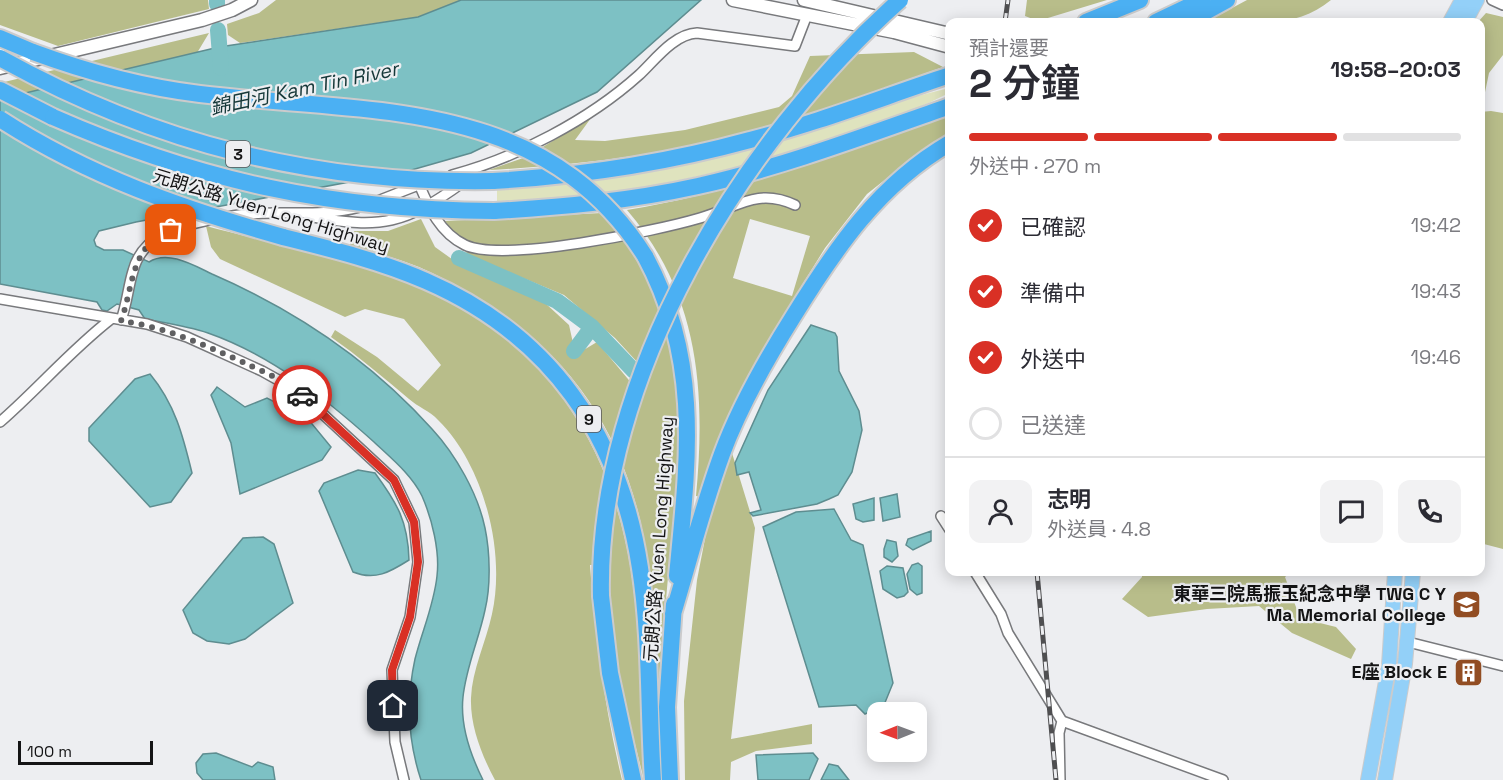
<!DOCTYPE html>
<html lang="zh-TW">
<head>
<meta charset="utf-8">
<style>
	:root { --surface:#fff; --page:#f2f2f3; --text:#2b2b33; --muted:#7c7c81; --line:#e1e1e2; --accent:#d93025 }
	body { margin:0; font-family:"Space Grotesk","Noto Sans TC",sans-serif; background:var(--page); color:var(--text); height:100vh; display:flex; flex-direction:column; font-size:22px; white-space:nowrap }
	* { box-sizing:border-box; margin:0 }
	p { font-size:20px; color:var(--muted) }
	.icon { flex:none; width:33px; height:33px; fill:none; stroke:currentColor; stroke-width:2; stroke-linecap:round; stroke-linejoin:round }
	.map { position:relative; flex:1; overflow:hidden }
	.drawer { position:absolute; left:945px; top:18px; width:540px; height:558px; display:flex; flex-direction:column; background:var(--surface); border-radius:12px; box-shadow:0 3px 15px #0003 }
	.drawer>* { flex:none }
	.needle { width:39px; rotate:269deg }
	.fabs { position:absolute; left:867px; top:702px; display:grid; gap:12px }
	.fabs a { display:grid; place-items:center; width:60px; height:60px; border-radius:12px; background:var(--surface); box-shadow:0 3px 15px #0003; font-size:30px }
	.scale { position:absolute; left:18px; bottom:15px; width:135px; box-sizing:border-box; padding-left:6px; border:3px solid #141415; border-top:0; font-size:16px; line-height:21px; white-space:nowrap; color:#141415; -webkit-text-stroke:4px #edeef1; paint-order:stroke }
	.pin { position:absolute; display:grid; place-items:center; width:51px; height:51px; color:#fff; margin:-26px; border-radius:12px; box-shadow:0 3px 9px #0006 }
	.courier { position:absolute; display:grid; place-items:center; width:60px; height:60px; margin:-30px; border:4px solid #d93025; border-radius:50%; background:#fff; color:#222; box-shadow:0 2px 8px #0007 }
	.headline em { font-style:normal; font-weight:600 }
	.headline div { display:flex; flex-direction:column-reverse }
	.headline { display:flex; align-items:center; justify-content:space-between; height:102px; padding:0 24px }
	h1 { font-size:39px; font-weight:600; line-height:45px }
	.bar { display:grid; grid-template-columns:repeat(4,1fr); gap:9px 6px; align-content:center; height:72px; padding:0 24px }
	.bar i { height:8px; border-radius:4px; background:var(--line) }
	.bar .active { background:var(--accent) }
	.bar p { grid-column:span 4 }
	.line { display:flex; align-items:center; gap:15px; padding:0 24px; border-top:2px solid var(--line) }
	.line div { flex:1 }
	.round { display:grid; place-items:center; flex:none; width:63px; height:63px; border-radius:12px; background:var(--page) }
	ol { padding:0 24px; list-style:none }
	li { display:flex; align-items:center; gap:18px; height:66px }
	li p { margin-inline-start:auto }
	li .icon { padding:6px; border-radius:50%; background:var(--accent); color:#fff; stroke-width:4 }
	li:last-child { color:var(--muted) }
	li i { width:33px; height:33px; border:3px solid var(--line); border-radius:50% }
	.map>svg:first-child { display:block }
</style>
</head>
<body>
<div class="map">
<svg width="1503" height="780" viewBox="0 0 1503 780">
	<rect width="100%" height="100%" fill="#edeef1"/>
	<!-- green -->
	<path fill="#dfe3be" d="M949,88V93C898,119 843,137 788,153C692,181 597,199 497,202V186C554,182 612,179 669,167C764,147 855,111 949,88Z"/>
	<!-- forest -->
	<path fill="#b8bd8a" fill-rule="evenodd" d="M0,0H208L209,9L58,46L0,25Z
		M276,0H461L418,17L240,43L228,35L227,24L259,13Z
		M1027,0H1107L1038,21L1025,16Z
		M1247,0H1331C1295,30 1250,23 1206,22Z
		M1486,13L1503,17V55L1489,73L1484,97L1481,98L1478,22Z
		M209,33L197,53L0,99V83Z
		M914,52L943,67C883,88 824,111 762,128C673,154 582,165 489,170L526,157L591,118L575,140L605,141L685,130L779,107L792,96L810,56Z
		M1491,111L1503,113V549L1480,543V112Z
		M949,114V136L906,163L867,194L825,248L768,340L745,385L702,497L696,496C706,390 699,294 627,210C739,191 844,155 949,114ZM750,219L810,236L792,296L733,278Z
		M602,213L630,245L653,284L670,327L682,421L657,700C654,644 654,587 643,533C616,402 539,320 419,267C397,258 372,252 350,245L353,231H388L421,219L435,247L456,262L544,302L569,325L573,343L567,351L572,357L597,342L638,391L651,377L615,338L564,295L468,255L445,221Z
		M206,226C289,248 395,268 468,312C572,376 621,477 634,594C642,656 640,718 644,780L619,680L610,617L608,565H590C595,638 605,709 622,780H495C482,756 470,726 471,698C472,670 486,642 492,614C506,552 484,465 438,420C430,411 418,407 409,399C383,377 358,356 331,337L335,330L377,357L418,391L441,365L404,319L365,309L345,317L220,259L211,247Z
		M732,453L755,528L731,739L812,724V744L756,751L731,762L730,780H685L684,701L697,580L709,518Z
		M1142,572H1291L1285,577L1300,618L1336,627L1356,649L1351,659L1292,633L1259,606L1207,609L1148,617L1122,599L1142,577Z"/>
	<!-- water -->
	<path fill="#7dc1c4" stroke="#5e8d90" stroke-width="1.5" d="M461,0H701L597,92L471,153L408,171L136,222L99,231L94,240L96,246L104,250H123L149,262C168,250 193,265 212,274C295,310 371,361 432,429C456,455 478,494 485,528C490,552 491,586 485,610C479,639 466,667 463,697C460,725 471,756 483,780H421C408,741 406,700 415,659C422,631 434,605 437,576C440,551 432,519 422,496C412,475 391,458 374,442C325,398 271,355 208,333C188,326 166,323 145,319L139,310L117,304L107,311L102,310L97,302L0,284V99L219,47L418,17Z
		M811,325L835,333L837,337L839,371L859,411L862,430L852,472L838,495L829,499L817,504L753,516L750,513L761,510L749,472L737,475L735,463L768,390Z
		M150,374C175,404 183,436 192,473L171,502L150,507L89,441V428L135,379Z
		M217,387L245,407L267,398L308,419L331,447L322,460L240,494L231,443L211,395Z
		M358,470L375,473C397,503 408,521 409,560C390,572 375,581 353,572L319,491L324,483Z
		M897,494L900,517L883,521L880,498Z
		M874,498V520L863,522L856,519L853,504Z
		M834,509L851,540L863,545L893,683L884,705L865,714L856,705L819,707L763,527L796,512Z
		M931,531V541L913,550L906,545L908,539Z
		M263,537L274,544L293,603L245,639L229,644L207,641L193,633L183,610L243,538Z
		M887,540L896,542L898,556L892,562L884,557V549Z
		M918,563L922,566V593L917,595L910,589L907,574L912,565Z
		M887,566L903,568L908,592L904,596L897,598L883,589L880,571Z
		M216,753L252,767L258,762L273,767L275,780H203L197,773L196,763L203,754Z
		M813,753L818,759L809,780H758L756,755Z
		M829,764L838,766L849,780H821Z"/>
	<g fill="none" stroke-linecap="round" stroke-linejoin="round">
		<!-- river -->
		<path stroke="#7dc1c4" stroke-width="16" d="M217,0V4
			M218,30L221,68
			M459,258L557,301L592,327L634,371
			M574,351L592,327"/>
		<defs>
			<path id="minor" d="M1492,0L1503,5
				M452,175C516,158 589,120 639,75C655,60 674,34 697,33L795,46L807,15
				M419,184C429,208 440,233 465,245C503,263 656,231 700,218C736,208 757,187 795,205
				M375,202L421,184
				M227,217C271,208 316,219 360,207
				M313,217C382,229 405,224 462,183
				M0,299L147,324L187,337L262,371L298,391L394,480L414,522L418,562L410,617L392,670L395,742L404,780
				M121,320C127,304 128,287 133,271C143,233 180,226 214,219
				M0,422C38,389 71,350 111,319
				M941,516L950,530
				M975,572L1001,614L1008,633L1062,721L1223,780
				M1408,642L1503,666
				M1060,780L1059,733L1062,721"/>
			<path id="secondary" d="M733,0L894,32L950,47
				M804,0L950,34
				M0,68L202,20L232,10L251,0"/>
			<path id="primary" d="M1450,22L1462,0
				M1465,22L1477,0
				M1368,780L1389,665L1395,572
				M1385,780L1405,664L1413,572"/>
			<path id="motorway" d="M1086,22L1140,0
				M1156,22L1202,0
				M1187,22L1227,0
				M0,38L33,52
				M0,90L53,117
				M493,181C580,176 666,163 750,140C818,123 883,97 950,75
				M494,211C563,207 630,201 698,186C783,167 867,135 950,106
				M283,237C331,249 380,261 426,281C550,335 620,435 640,568C651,638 648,709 653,780
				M645,256C702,361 688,462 677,576
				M601,596L610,673L633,780
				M673,614C689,561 703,506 722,454C740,405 766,360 793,317C835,249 879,184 950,143
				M670,780L667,707L674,604"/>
		</defs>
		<!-- minor casing -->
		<use href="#minor" stroke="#78797c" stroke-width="12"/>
		<!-- secondary casing -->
		<use href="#secondary" stroke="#78797c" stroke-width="15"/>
		<!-- primary casing -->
		<use href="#primary" stroke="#cbcbcc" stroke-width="16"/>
		<!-- motorway casing -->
		<use href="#motorway" stroke="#cbcbcc" stroke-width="20"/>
		<!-- minor -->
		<use href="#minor" stroke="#fff" stroke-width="9"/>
		<!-- secondary -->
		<use href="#secondary" stroke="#fff" stroke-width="12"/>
		<!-- primary -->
		<use href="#primary" stroke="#93d0f8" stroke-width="14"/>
		<!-- motorway -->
		<use href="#motorway" stroke="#4bb0f3" stroke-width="16"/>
		<defs>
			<path id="rail" d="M1005,22L1008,0
				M1037,572L1056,780"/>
		</defs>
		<!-- rail casing -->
		<use href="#rail" stroke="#4f4f51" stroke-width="5"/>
		<!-- rail -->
		<use href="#rail" stroke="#edeef1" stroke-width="3" stroke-dasharray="9" stroke-linecap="butt"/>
		<defs>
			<path id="motorway-bridge" d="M33,52C87,72 142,87 200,94C365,114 543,95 645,256
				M0,58C155,144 316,184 493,181
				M53,117C199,181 334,210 494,211
				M0,119C88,176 183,209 283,237
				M601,596C596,377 741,142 900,0"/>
		</defs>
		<!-- motorway-bridge casing -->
		<use href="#motorway-bridge" stroke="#cbcbcc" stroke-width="20" stroke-linecap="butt"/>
		<!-- motorway-bridge -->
		<use href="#motorway-bridge" stroke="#4bb0f3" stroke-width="16"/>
	</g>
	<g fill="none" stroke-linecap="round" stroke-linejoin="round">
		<!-- done -->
		<path stroke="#606062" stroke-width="6" stroke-dasharray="0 10.8" d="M171,230C130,246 134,285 121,321C166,327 204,345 245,363C263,372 287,381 302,395"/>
		<!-- route -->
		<path stroke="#d93025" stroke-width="8" d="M302,395L394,480L414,522L418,562L410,617L392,670L393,706"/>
	</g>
	<!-- icons -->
	<defs>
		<symbol id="school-square" viewBox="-11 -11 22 22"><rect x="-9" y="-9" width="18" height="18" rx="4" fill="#924d23" stroke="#edeef1"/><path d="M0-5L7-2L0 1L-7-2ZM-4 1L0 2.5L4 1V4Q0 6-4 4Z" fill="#fff"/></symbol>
		<symbol id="building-square" viewBox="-11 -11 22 22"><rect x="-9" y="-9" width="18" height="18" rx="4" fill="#924d23" stroke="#edeef1"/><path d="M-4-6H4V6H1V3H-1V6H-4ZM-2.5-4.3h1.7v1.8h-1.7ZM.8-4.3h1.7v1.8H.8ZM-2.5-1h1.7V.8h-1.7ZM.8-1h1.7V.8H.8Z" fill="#fff"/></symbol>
	</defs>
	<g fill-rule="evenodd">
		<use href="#school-square" x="1450" y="588" width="33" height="33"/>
		<use href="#building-square" x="1452" y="656" width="33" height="33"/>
	</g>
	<g text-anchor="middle" stroke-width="4.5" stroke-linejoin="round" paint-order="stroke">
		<!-- shield labels -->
		<g fill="#edeef1" stroke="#555557" stroke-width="1.5">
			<rect x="226" y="141" width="24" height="26" rx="4.5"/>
			<rect x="577" y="406" width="24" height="26" rx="4.5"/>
		</g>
		<g font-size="16" font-weight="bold" fill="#141415">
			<text x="238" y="160">3</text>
			<text x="589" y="425">9</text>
		</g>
		<!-- street labels -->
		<g font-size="18" fill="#141415" stroke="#edeef1">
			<text transform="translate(271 211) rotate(17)" y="6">元朗公路 Yuen Long Highway</text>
			<text transform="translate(659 539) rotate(-86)" y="6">元朗公路 Yuen Long Highway</text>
		</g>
		<!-- poi labels -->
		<g font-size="18" font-weight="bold" fill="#141415" stroke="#edeef1" text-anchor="end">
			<text x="1446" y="600">東華三院馬振玉紀念中學 TWG C Y<tspan x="1446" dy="21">Ma Memorial College</tspan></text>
			<text x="1447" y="678">E座 Block E</text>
		</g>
		<!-- water labels -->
		<g font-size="20" font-style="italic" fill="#163839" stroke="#edeef1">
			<text transform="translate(304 88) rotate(-12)" y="7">錦田河 Kam Tin River</text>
		</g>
	</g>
</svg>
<div class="fabs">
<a><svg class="needle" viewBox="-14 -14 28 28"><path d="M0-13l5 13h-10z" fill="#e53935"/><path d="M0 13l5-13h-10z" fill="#7c7c81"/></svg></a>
</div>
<div class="scale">100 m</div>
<div class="pin" style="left:171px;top:230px;background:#ea580c"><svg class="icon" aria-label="bag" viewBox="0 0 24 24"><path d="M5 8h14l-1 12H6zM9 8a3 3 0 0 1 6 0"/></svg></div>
<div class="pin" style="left:393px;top:706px;background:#1f2937"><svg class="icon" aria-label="home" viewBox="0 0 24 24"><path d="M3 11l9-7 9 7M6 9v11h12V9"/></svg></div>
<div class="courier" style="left:302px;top:395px"><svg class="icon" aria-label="car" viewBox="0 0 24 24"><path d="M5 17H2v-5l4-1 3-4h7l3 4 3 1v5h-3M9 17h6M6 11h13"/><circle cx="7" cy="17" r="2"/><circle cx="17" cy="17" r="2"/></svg></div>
<section class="drawer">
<div class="headline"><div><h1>2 分鐘</h1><p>預計還要</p></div><em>19:58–20:03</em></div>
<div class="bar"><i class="active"></i><i class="active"></i><i class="active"></i><i></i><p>外送中 · 270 m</p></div>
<ol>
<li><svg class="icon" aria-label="check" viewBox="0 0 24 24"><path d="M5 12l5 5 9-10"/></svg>已確認<p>19:42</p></li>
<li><svg class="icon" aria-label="check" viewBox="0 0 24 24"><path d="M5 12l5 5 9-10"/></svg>準備中<p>19:43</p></li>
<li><svg class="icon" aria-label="check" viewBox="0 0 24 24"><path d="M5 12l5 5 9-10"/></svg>外送中<p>19:46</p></li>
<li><i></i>已送達</li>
</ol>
<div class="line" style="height:108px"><a class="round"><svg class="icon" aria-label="person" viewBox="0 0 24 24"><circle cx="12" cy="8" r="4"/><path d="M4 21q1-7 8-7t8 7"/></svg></a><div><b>志明</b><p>外送員 · 4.8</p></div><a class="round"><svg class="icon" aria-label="chat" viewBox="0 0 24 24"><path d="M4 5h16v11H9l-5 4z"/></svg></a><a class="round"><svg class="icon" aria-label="phone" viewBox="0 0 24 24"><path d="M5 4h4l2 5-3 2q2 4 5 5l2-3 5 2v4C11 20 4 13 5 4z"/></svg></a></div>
</section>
</div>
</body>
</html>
